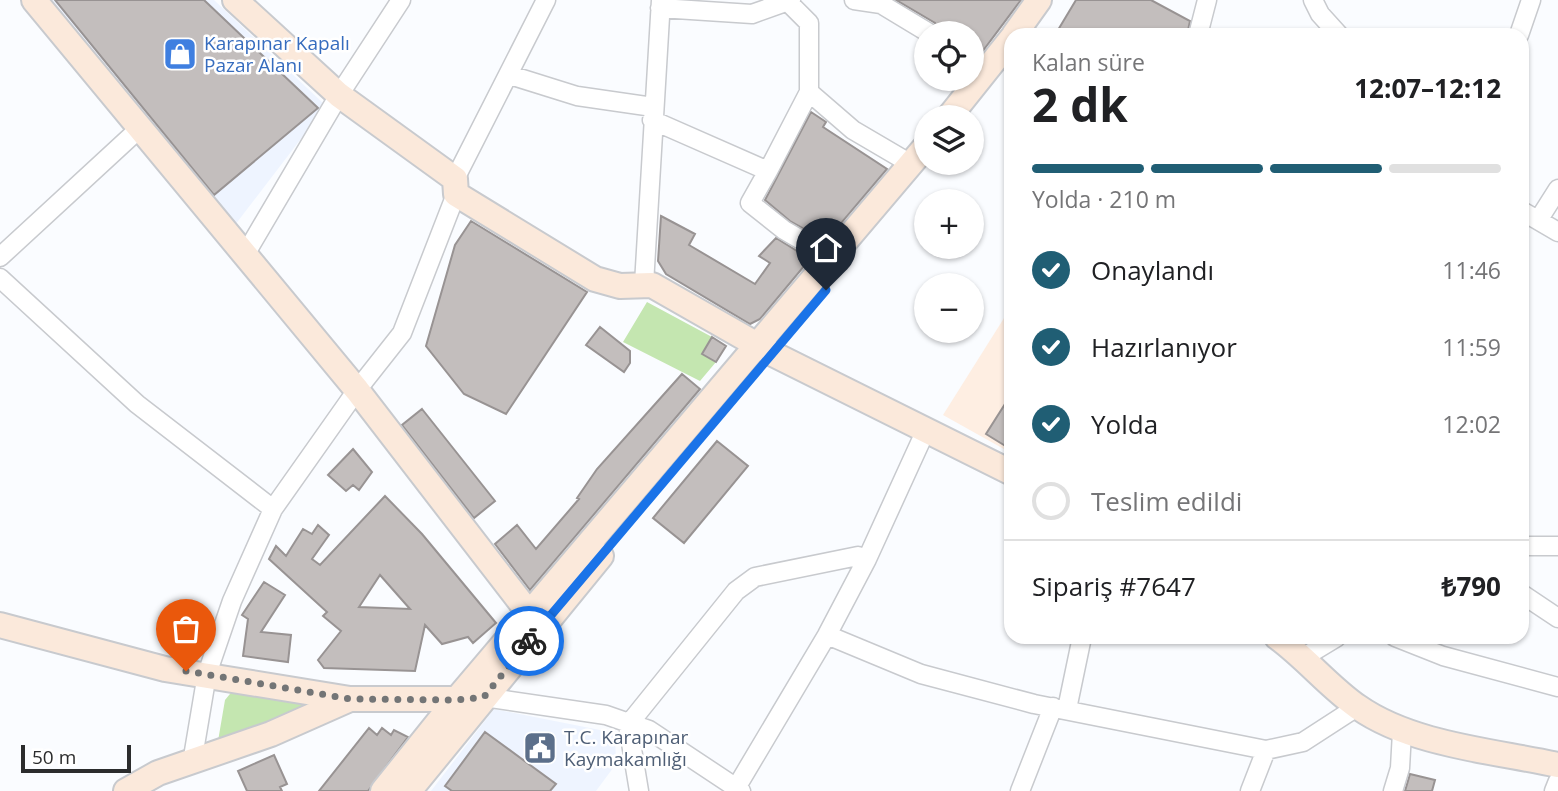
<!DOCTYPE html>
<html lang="tr">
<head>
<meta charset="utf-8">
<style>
	:root { --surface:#fff; --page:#f2f2f2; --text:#202124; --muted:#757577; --line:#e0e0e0; --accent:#205e74 }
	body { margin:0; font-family:"Open Sans",sans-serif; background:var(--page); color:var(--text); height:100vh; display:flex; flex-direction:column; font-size:26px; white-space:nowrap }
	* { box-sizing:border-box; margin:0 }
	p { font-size:23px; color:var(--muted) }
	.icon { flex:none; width:38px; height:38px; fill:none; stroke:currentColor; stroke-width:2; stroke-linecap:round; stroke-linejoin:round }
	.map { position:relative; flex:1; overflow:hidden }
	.side { position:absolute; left:1004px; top:28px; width:525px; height:616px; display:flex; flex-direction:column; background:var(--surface); border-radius:21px; box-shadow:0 2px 5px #0004 }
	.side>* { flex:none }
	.tools { position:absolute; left:914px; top:21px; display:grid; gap:14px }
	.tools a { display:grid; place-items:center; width:70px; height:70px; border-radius:50%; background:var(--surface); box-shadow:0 2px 5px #0004; font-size:35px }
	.scale { position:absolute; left:21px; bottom:18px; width:110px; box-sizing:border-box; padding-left:7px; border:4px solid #2b2c2d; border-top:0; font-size:19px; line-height:24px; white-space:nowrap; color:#2b2c2d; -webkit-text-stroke:5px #fff; paint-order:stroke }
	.pin { position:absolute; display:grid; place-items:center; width:60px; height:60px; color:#fff; margin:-72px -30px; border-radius:50% 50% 50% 0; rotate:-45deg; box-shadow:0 0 7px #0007 }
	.pin .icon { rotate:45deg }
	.courier { position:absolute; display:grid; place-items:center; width:70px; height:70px; margin:-35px; border:5px solid #1a73e8; border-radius:50%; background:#fff; color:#222; box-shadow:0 2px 9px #0007 }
	.summary em { font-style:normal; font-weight:700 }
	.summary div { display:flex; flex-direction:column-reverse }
	.summary { display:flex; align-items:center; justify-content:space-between; height:119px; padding:0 28px }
	h1 { font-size:46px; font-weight:700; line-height:52px }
	.bar { display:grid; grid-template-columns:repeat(4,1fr); gap:10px 7px; align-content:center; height:84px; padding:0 28px }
	.bar i { height:9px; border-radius:5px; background:var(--line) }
	.bar .on { background:var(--accent) }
	.bar p { grid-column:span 4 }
	.line { display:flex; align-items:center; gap:18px; padding:0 28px; border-top:2px solid var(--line) }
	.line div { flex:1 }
	ol { padding:0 28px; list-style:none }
	li { display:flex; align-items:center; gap:21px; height:77px }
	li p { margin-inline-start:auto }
	li .icon { padding:7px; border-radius:50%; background:var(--accent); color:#fff; stroke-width:4 }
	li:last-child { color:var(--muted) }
	li i { width:38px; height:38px; border:4px solid var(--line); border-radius:50% }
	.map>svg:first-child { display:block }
</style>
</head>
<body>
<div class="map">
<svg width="1558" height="791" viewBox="0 0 1558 791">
	<rect width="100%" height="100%" fill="#fafcff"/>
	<!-- built -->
	<path fill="#eef4ff" d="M51,0H214L326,106L235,225Z
		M494,709L615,733L616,764L596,791H431Z"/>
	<!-- education -->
	<path fill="#feeee2" d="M1011,307V453L943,415Z"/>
	<!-- green -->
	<path fill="#c4e6b0" d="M647,302L712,337L703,354L716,362L700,381L623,342Z
		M234,689L311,701L302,712L218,741L225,700Z"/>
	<!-- building -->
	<path fill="#c3bebd" stroke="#989393" stroke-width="2" fill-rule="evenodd" d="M55,0H204L318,108L214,195Z
		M896,0H1021L982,52L971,48V33H940L935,23Z
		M1076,0H1151L1190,21L1187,35H1055Z
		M811,112L826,122L823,127L887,169L826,241L790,221L765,200Z
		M661,216L695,234L689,245L755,284L770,263L759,256L776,238L810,259L760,319L750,324L666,274L658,261Z
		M471,221L587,292L506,414L464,394L426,346L455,245Z
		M600,327L630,351V363L624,372L586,345Z
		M712,337L726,346L716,362L702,354Z
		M682,374L700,389L530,590L495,544L517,525L536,549L579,499L577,498L597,469Z
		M1012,393V450L986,434Z
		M422,409L495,501L474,518L402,425Z
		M717,441L748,466L684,543L653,518Z
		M353,449L372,472L359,490L353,485L346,491L328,475Z
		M385,496L422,534L496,623L473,643L468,637L442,644L425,625L415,671L324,668L318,660L341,631L323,616L327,612L269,559L276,546L286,556L303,529L312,534L318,525L329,535L312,559L320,565ZM380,575L410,609L359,607Z
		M264,582L285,595L261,632L291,635L288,662L243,656L248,619L242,615Z
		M369,728L377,735L382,728L391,735L394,730L408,737L368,791H319Z
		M485,732L556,784L550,791H452L445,786Z
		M274,755L287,784L280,787L282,791H247L238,771Z
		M1410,774L1435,780L1432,791H1405Z"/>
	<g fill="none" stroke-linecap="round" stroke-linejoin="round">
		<defs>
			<path id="street" d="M786,0L809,23V92L853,130L911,164
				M854,0L881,4L929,33
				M1313,0L1320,14L1339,35
				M660,8L752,14L791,0
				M1198,35L1207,0
				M1519,35L1531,0
				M971,59L988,69
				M510,75L577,96L653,107
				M652,120L768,171L750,203L784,230L832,258
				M768,171L809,92
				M455,179L546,0
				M1522,211L1558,232
				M1539,219L1558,189
				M246,253L339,95L401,0
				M0,257L140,128
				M0,278L137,404L273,509
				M644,284L661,0
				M1522,546H1558
				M1522,594L1558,618
				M827,635L921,674L1034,704L1266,750L1303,742L1357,707
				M1395,637L1443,656L1558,687
				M1304,657L1337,637
				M484,697L606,715L649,730L741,791
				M1067,709L1082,637
				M192,763L207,674L232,601L273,509L357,390L402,333L456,194
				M736,788L827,635L867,559
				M639,791L628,725L736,591L755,577L858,556L867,559L925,432
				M1020,791L1053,707
				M1250,791L1266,750
				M1393,791L1400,768L1402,732
				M1554,791L1558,781"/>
			<path id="secondary" d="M34,0L357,390L539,626
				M235,0L339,95L455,179L456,194L595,279L620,286L652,285L773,354L1012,473
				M1014,35L1039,0
				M949,117L1012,38
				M0,625L165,669L350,699H467
				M1277,637C1306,658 1329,687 1358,707C1412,745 1494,751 1558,765
				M126,791L158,773L271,734L350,699
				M383,791L456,700L926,146
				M409,791L601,556"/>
		</defs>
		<!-- street casing -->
		<use href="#street" stroke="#c8cace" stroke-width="21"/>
		<!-- secondary casing -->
		<use href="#secondary" stroke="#c8cace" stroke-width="28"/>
		<!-- street -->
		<use href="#street" stroke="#fff" stroke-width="18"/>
		<!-- secondary -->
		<use href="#secondary" stroke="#fbe9db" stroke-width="24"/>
	</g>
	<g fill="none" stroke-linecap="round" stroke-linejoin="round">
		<!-- done -->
		<path stroke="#737576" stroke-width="7" stroke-dasharray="0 12.6" d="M186,671L350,699L456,700L484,697L529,641"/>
		<!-- route -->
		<path stroke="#1a73e8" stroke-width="9" d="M529,641L826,290"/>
	</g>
	<!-- icons -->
	<defs>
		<symbol id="shop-square" viewBox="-11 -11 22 22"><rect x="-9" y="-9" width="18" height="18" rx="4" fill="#3f7fe0" stroke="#fff"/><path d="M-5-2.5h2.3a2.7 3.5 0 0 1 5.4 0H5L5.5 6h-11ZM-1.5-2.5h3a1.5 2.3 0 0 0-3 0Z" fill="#fff"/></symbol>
		<symbol id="civic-square" viewBox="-11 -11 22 22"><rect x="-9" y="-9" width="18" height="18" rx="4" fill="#5c6f8a" stroke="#fff"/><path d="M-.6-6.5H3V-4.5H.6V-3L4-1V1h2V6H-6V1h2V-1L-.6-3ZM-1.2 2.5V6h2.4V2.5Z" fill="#fff"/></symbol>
	</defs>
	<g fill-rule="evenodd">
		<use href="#shop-square" x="161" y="35" width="38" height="38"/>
		<use href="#civic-square" x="521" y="729" width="38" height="38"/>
	</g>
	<g text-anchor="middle" stroke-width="5" stroke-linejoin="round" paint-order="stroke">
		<!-- shop labels -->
		<g font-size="19" fill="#366cbe" stroke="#fff" text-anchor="start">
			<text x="204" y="50">Karapınar Kapalı<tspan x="204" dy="22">Pazar Alanı</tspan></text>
		</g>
		<!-- service labels -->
		<g font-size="19" fill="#4e5e75" stroke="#fff" text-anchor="start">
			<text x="564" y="744">T.C. Karapınar<tspan x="564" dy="22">Kaymakamlığı</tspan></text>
		</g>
	</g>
</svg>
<div class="tools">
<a><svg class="icon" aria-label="locate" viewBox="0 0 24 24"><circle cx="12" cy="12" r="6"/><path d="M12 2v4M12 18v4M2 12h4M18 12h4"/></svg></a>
<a><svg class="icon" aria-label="layers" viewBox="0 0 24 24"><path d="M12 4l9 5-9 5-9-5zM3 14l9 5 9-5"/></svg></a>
<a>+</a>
<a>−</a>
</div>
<div class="scale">50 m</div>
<div class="pin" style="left:186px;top:671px;background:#ea580c"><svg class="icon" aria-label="bag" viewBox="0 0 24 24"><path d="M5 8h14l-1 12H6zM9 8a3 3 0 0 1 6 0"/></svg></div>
<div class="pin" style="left:826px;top:290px;background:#1f2937"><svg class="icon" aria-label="home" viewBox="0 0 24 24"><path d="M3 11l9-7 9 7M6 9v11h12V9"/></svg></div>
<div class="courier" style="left:529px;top:641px"><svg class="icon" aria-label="bike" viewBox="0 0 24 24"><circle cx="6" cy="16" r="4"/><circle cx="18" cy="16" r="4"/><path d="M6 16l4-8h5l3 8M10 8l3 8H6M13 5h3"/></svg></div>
<section class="side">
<div class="summary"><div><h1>2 dk</h1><p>Kalan süre</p></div><em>12:07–12:12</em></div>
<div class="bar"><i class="on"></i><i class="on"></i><i class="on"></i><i></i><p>Yolda · 210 m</p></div>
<ol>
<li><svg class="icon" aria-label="check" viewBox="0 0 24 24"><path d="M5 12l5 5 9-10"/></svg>Onaylandı<p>11:46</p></li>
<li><svg class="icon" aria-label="check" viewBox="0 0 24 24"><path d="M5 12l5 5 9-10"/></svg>Hazırlanıyor<p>11:59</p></li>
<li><svg class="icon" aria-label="check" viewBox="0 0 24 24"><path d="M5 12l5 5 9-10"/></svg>Yolda<p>12:02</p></li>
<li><i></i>Teslim edildi</li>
</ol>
<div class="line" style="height:91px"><div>Sipariş #7647</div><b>₺790</b></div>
</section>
</div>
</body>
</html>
